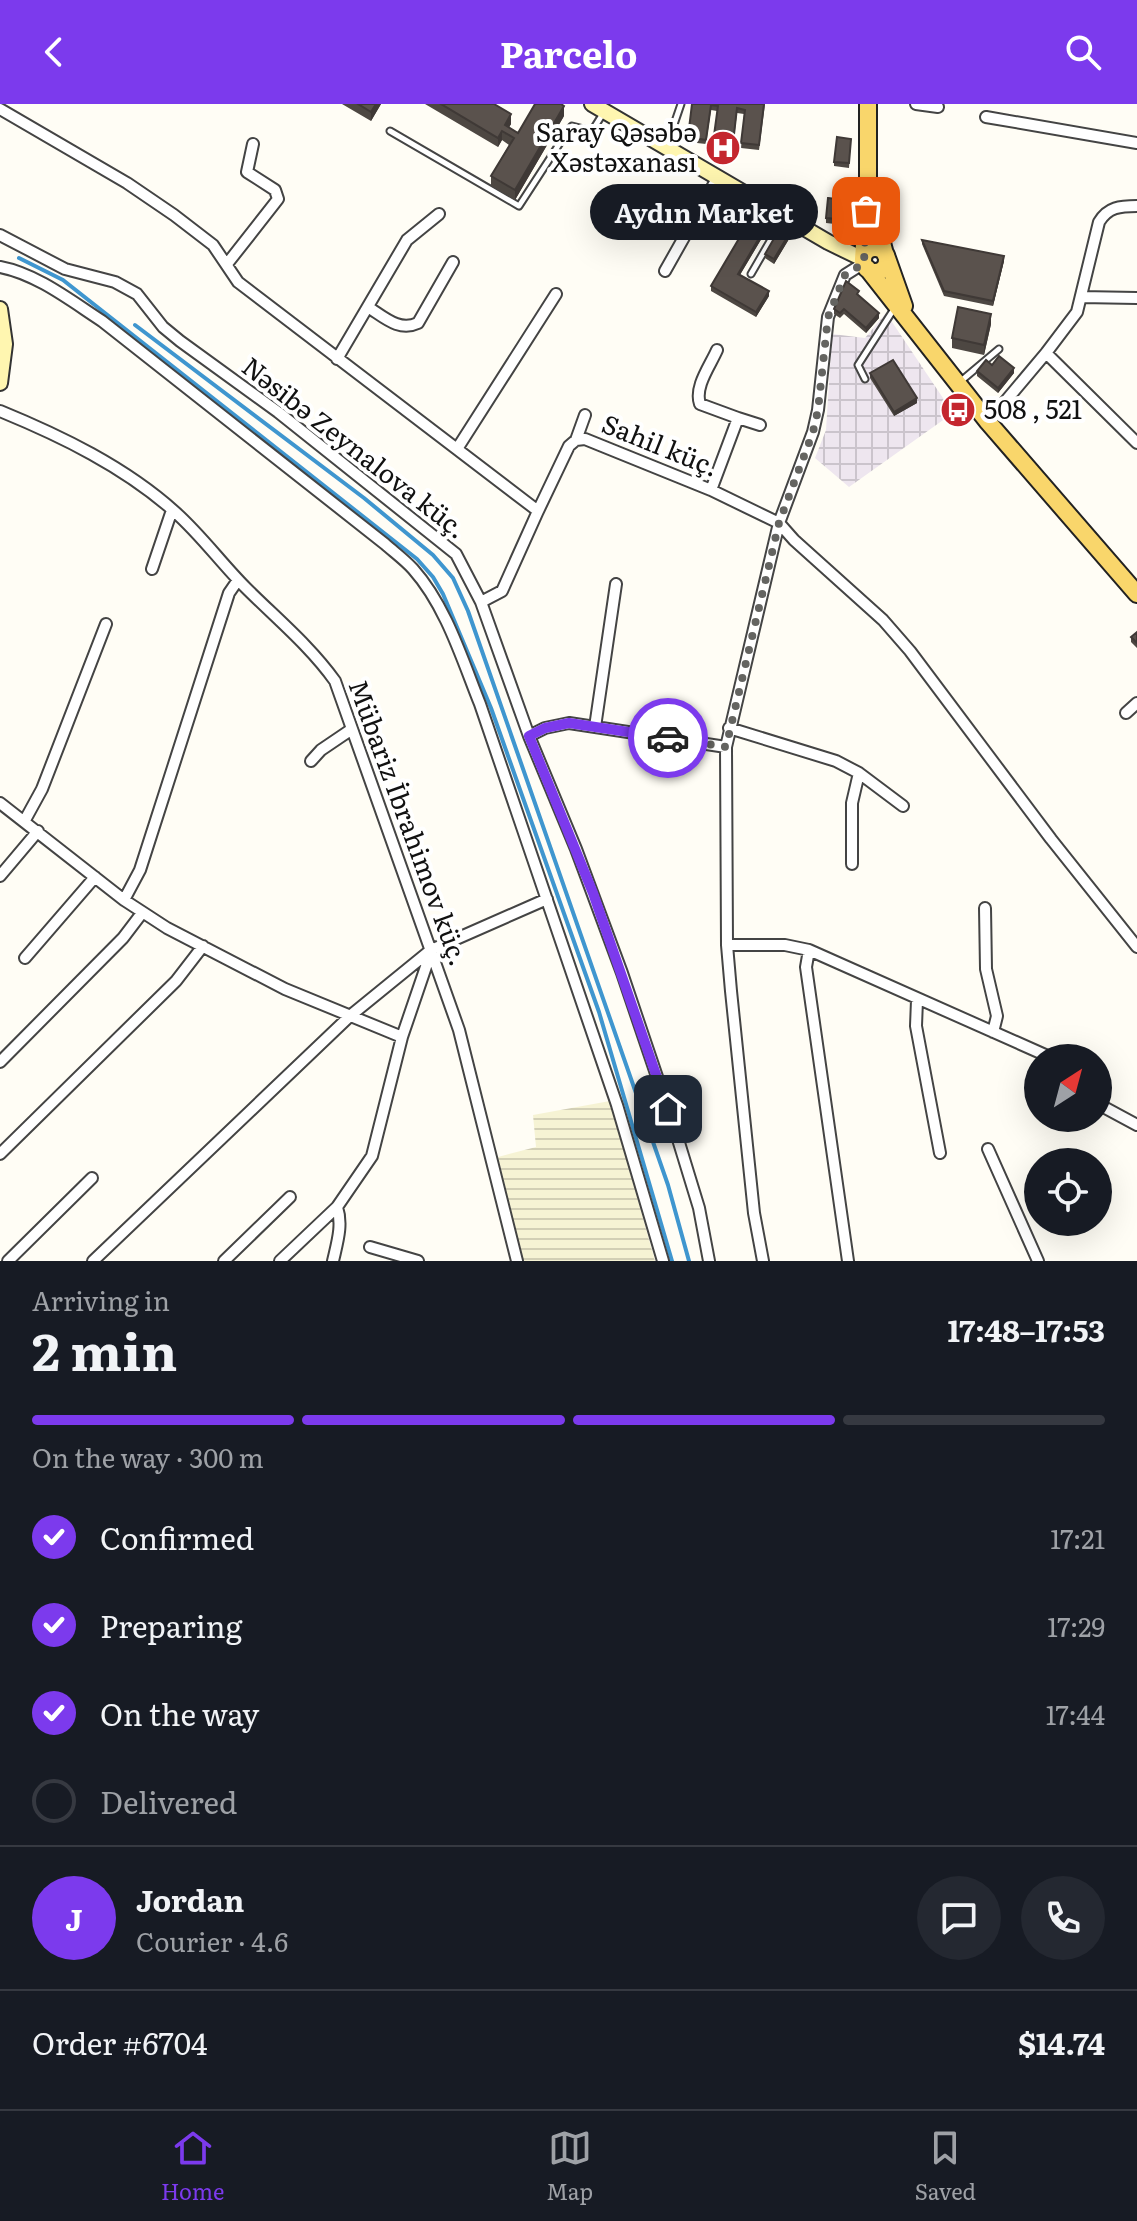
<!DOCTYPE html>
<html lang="en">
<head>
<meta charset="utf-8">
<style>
	:root { --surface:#171b24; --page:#242831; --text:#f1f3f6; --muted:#9ea1a6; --line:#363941; --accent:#7c3aed }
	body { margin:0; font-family:Literata,serif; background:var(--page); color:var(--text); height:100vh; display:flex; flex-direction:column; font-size:30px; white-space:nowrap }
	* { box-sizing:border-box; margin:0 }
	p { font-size:26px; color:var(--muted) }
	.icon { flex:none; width:44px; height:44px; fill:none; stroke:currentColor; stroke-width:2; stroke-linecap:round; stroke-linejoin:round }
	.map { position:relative; height:1157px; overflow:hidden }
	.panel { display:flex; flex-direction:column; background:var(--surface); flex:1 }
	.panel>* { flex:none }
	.needle { width:52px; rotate:36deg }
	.tools { position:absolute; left:1024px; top:940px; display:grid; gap:16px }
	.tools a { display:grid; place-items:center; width:88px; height:88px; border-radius:50%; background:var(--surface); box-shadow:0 8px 32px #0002; font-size:40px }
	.pin { position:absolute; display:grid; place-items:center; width:68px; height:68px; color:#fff; margin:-34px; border-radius:16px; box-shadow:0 4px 12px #0006 }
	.courier { position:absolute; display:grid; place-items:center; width:80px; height:80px; margin:-40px; border:6px solid #7c3aed; border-radius:50%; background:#fff; color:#222; box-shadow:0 2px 10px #0007 }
	.bubble { position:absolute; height:56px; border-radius:28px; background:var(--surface); box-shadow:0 8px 32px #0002; font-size:26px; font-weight:700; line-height:56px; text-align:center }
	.headline em { font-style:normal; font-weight:700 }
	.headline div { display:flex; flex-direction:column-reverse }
	.headline { display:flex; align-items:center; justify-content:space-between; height:136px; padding:0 32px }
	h1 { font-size:52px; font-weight:700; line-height:60px }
	.bar { display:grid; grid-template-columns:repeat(4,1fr); gap:12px 8px; align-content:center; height:96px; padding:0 32px }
	.bar i { height:10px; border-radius:6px; background:var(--line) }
	.bar .active { background:var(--accent) }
	.bar p { grid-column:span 4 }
	.line { display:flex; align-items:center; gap:20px; padding:0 32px; border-top:2px solid var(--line) }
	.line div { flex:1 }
	.round { display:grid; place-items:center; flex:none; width:84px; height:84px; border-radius:42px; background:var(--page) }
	ol { padding:0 32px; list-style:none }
	li { display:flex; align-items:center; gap:24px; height:88px }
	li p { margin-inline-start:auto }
	li .icon { padding:8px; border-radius:50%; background:var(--accent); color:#fff; stroke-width:4 }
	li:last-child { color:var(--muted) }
	li i { width:44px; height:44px; border:4px solid var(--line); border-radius:50% }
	header { display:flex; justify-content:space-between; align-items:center; height:104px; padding:0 32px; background:var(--accent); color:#fff; font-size:36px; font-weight:700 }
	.menu { display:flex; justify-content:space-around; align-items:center; height:112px; border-top:2px solid var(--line); background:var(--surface); font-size:22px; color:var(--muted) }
	.menu a { display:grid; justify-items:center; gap:4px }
	.menu .active { color:var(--accent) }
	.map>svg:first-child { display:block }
</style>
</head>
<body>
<header><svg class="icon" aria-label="back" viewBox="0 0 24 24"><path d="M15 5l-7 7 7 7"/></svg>Parcelo<svg class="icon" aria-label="search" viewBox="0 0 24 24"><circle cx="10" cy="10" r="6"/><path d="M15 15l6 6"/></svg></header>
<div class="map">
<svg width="1137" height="1157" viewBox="0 0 1137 1157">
	<defs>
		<pattern id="industrial-grid" width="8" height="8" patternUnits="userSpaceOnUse" patternTransform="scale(2)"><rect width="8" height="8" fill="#eee6ef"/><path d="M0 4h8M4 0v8" fill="none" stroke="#cbc4cc"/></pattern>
		<pattern id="farmland-rules" width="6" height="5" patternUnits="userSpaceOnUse" patternTransform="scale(2)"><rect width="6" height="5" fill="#f6f3d4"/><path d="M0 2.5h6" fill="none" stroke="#d2cfb5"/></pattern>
	</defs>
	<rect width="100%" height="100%" fill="#fffdf5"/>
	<!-- industrial -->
	<path fill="url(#industrial-grid)" d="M886,209L953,309L849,383L815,354L826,326L832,230L865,234Z"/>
	<!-- farmland -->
	<path fill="url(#farmland-rules)" d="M610,997L655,1157H523L498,1053L536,1043L533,1011Z"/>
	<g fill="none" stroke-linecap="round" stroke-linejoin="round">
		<!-- stream -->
		<path stroke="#3f96cf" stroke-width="4" d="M19,154L63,176L417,455L433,473L443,490L491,604L599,908L672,1157
			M135,221L364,394L433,451L453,474L468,507L668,1081L689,1157"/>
		<defs>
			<path id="lane" d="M390,27L519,102L569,25L572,22L592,27L604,8
				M667,41L681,0
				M751,170L784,113
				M865,275L858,261L894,205
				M961,277L999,245"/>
			<path id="street" d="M916,0L938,3
				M0,5L127,79L174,111L213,141L238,178L538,407L569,342L576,336L585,335L711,386L779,419L794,436L883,516L910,547L1051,735L1137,843
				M986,13L1137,39
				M0,131L65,165L115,178L137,190L163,223L180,237L278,308L456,450L481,498L529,632L576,745L622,869L677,1032L699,1104L709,1157
				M227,160L278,95L275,86L247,68L253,40
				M0,163C37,170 71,197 102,217L385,440C394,448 405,456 413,465C446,502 462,555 480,600L617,1001L663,1157
				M665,167L718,73
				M1081,193L1137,194
				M368,203C384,213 399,228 418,219L453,158
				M1046,249L1137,339
				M337,255L407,136L439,110
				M0,307C61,332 125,363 175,408C201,431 221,459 246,484C276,514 310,542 335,577L459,926L517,1157
				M738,314L760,321
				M988,318L1046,249L1077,208L1099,118C1108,103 1120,102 1137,102
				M576,336L585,311
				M457,345L556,190
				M711,386L738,314L700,300C694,283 710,262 717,246
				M152,465L172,406
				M481,498L502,487L538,407
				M1126,609L1137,599
				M595,623L616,480
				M729,624L836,657L859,669L903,702
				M529,632L545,624L569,619L726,643
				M311,657L321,646L352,625
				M0,699L124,796L167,824L285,885L402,933
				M25,716L42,685L106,520
				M852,760V699L859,669
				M0,772L38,727
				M124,796L140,766L229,489L238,476
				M985,804L986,865L997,912L993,928
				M727,841H785L809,846L1052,954
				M809,846L806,863L848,1157
				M25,854L95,773
				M917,896L916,922L940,1049
				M0,958L123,834L142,809
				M1098,1000L1137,1021
				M988,1045L1038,1157
				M0,1050L176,877L203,842
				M370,1143L418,1157
				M8,1157L92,1074
				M93,1157L350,912L431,846L547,795
				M224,1157L290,1093
				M280,1157L337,1103L372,1052L402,933L431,848
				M333,1157C337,1139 343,1121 337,1103
				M763,1157L754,1109L731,887L727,841L726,643L779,419L813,328L818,306L828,213L845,171L864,159"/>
			<path id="secondary" d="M592,0L828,138L863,155
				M0,205L5,240L0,279"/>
			<path id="primary" d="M872,101L885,150
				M863 156a12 12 0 1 1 24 0a12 12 0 1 1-24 0Z
				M887,154L904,202
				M863,155L868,83V0
				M867,164L988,318L1137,490"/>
		</defs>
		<!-- lane casing -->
		<use href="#lane" stroke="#444" stroke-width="9"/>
		<!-- street casing -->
		<use href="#street" stroke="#444" stroke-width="14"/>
		<!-- secondary casing -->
		<use href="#secondary" stroke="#333" stroke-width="18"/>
		<!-- primary casing -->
		<use href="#primary" stroke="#222" stroke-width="20"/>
		<!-- lane -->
		<use href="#lane" stroke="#fff" stroke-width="5"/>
		<!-- street -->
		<use href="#street" stroke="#fff" stroke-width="10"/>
		<!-- secondary -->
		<use href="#secondary" stroke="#fff6b0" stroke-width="14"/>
		<!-- primary -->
		<use href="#primary" stroke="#f9d66b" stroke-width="16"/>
	</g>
	<!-- wall -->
	<path fill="#4d4742" d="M342,0H381L371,17Z
		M425,0H494L511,20L509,23L518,29L564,12L515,96L491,82V72L509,41L502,36L498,43Z
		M692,0H765L759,46L741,44L744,10L737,9L732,53L712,51L717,7L711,6L706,40L688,38Z
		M851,35L849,64L834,62V58Z
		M853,102L849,132L835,130V120L826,119V114Z
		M772,117L740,171L769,192L756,213L711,187V182Z
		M792,130L774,160L765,154V150Z
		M922,136L1004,157L993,202L944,192L922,140Z
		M859,192L879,214L866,229L844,210L840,214L834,210V205Z
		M991,220L984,251L952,244V234Z
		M992,261L1014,269L998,289L977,272V267Z
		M870,269L917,299L894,312L870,274Z
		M1137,528V544L1131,538V533Z"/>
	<!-- shaded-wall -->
	<path fill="#3f3936" d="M376,0H381L371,17V8Z
		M564,2V12L515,96V86Z
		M511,10V20L505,31V21Z
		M502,27V36L498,43V34Z
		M772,112V117L738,174V170Z
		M792,125V130L774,160V155Z
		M1004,152V157L993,202V197Z
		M769,187V192L756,213V208Z
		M879,209V214L866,229V224Z
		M991,210V220L984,251V241Z
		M1014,264V269L998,289V284Z
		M917,294V299L894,312V308Z"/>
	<!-- building -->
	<path fill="#5a524d" stroke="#3f3936" stroke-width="2" d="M358,0H376L371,8Z
		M441,0H494L511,10L505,21L518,29L535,0H561L564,2L515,86L491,72L514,34L502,27L498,34Z
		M692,0H764L759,41L741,39L745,6L737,4L732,48L712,46L718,2L711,1L706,36L688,33Z
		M837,33L851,35L849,59L834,58Z
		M828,94L853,97L849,127L835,125L836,115L826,114Z
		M757,104L772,112L738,170L769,187L756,208L711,182Z
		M783,119L792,125L774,155L765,150Z
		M922,136L1004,152L993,197L944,187Z
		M846,177L859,187L857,190L879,209L866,224L844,205L840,209L834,205Z
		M958,203L991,210L984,241L952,234Z
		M999,252L1014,264L998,284L977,267L986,256L992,261Z
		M893,256L917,294L894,308L870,269Z
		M1137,528V539L1131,533Z"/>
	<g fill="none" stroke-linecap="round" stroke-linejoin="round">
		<!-- done -->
		<path stroke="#646461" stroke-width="8" stroke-dasharray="0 14.4" d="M668,634L726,643L779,419L813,328L818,306L828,213L845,171L864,159L866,107"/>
		<!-- route -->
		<path stroke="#7c3aed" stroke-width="10" d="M668,634L569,619L545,624L529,632L593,789L668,1005"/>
	</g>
	<!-- icons -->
	<defs>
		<symbol id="hospital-disc" viewBox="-11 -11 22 22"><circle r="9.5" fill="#c4262e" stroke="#fff"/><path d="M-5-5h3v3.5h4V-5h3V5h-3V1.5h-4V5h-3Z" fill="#fff"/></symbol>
		<symbol id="bus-disc" viewBox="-11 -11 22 22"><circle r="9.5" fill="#c4262e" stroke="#fff"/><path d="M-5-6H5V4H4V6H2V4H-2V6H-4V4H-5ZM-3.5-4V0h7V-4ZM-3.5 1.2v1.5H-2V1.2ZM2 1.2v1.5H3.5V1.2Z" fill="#fff"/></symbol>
	</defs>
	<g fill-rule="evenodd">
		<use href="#hospital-disc" x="703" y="24" width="40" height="40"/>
		<use href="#bus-disc" x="938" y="286" width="40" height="40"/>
	</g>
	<g text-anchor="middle" stroke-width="8" stroke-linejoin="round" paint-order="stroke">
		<!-- poi labels -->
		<g font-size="26" fill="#111" stroke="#fff" text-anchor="end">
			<text x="697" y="38">Saray Qəsəbə<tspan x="697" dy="30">Xəstəxanası</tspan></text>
			<text x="984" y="315" text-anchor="start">508 , 521</text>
		</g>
		<!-- street labels -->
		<g font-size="26" fill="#111" stroke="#fff">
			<text transform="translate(660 342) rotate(22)" y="9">Sahil küç.</text>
			<text transform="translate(354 344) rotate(38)" y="9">Nəsibə Zeynalova küç.</text>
			<text transform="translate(408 719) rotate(70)" y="9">Mübariz İbrahimov küç.</text>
		</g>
	</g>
</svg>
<div class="tools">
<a><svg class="needle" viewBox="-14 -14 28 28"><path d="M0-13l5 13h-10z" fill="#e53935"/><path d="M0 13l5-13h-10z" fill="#9ea1a6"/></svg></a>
<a><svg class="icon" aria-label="locate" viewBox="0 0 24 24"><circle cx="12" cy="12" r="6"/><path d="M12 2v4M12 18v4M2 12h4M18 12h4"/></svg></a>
</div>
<div class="pin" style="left:866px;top:107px;background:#ea580c"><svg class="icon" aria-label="bag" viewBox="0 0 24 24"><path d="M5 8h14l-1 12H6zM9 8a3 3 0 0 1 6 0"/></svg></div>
<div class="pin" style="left:668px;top:1005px;background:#1f2937"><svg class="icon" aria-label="home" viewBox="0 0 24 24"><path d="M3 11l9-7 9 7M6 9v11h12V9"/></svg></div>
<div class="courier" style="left:668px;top:634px"><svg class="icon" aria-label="car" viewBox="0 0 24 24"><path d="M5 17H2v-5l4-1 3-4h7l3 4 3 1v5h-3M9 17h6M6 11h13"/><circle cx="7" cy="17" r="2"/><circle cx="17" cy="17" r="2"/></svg></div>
<div class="bubble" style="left:590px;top:80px;width:228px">Aydın Market</div>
</div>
<section class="panel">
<div class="headline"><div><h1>2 min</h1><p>Arriving in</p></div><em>17:48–17:53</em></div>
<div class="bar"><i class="active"></i><i class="active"></i><i class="active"></i><i></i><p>On the way · 300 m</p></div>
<ol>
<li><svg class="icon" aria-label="check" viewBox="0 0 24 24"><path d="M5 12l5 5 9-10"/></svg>Confirmed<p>17:21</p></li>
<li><svg class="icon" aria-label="check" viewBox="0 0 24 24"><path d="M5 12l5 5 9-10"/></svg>Preparing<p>17:29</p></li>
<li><svg class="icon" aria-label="check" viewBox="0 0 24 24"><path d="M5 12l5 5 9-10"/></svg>On the way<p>17:44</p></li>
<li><i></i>Delivered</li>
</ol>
<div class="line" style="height:144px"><b class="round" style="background:var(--accent);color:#fff">J</b><div><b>Jordan</b><p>Courier · 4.6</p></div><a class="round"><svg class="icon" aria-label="chat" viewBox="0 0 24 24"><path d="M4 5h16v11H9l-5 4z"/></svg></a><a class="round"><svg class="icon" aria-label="phone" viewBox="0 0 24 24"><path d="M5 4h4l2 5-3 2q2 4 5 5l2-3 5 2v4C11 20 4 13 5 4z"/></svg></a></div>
<div class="line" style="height:104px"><div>Order #6704</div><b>$14.74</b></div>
</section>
<nav class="menu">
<a class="active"><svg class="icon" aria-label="home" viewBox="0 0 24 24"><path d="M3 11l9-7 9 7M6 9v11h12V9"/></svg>Home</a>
<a><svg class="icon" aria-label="map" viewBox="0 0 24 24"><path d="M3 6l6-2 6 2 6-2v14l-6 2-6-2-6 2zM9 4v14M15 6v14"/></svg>Map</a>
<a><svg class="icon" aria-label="saved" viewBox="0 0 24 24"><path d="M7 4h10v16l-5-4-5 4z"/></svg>Saved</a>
</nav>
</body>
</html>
